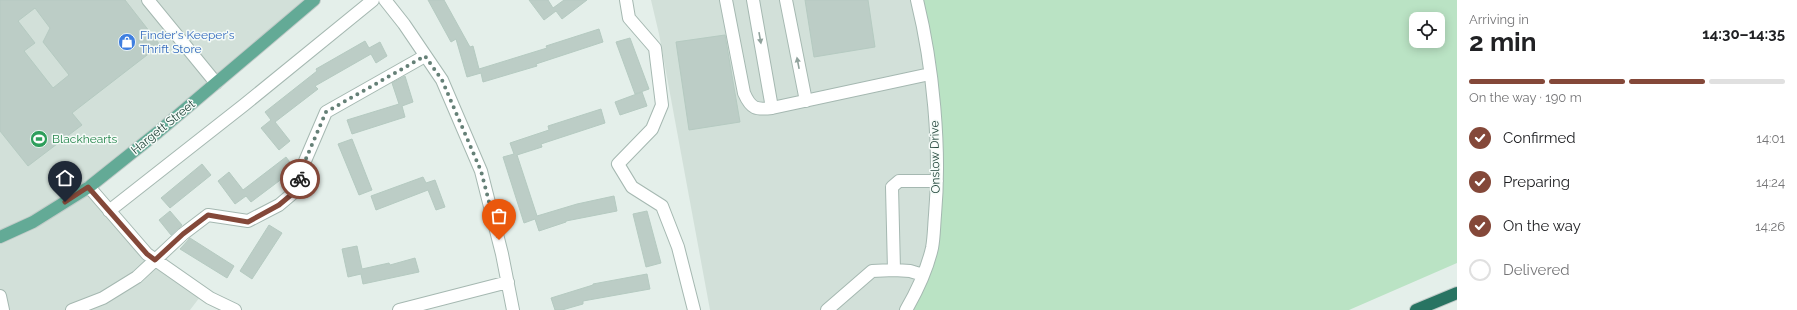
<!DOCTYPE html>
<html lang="en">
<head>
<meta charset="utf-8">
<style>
	:root { --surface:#fff; --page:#f2f2f2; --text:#202124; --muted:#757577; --line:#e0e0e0; --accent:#844839 }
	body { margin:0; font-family:Raleway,sans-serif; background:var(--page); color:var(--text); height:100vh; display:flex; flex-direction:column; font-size:15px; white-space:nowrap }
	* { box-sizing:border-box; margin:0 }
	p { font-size:13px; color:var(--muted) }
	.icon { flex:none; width:22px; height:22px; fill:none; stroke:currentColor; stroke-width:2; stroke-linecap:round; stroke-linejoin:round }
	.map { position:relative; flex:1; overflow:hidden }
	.side { display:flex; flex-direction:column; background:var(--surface); width:340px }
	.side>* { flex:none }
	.tools { position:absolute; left:1409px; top:12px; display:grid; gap:8px }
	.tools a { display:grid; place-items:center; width:36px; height:36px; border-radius:8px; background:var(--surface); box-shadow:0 2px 10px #0003; font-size:20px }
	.pin { position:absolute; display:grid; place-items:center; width:34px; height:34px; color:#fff; margin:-41px -17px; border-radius:50% 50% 50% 0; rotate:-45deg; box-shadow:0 0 4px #0007 }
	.pin .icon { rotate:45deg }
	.courier { position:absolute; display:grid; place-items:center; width:40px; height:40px; margin:-20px; border:3px solid #844839; border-radius:50%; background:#fff; color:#222; box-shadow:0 1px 5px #0007 }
	.overview em { font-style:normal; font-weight:700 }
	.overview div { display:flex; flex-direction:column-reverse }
	.overview { display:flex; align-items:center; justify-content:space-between; height:68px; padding:0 12px }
	h1 { font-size:26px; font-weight:700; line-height:30px }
	.bar { display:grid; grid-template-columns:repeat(4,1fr); gap:6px 4px; align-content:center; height:48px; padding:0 12px }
	.bar i { height:5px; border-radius:3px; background:var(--line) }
	.bar .active { background:var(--accent) }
	.bar p { grid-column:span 4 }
	ol { padding:0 12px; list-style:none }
	li { display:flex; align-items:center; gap:12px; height:44px }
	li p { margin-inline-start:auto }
	li .icon { padding:4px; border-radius:50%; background:var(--accent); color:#fff; stroke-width:4 }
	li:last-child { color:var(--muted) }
	li i { width:22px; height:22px; border:2px solid var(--line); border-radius:50% }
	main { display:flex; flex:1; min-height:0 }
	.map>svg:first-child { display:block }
</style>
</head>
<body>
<main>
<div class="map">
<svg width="1457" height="310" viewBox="0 0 1457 310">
	<rect width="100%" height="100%" fill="#e4efea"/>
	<!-- built -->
	<path fill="#d2e0d9" d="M0,0H314L89,186L147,254L203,293L190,310H0Z
		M651,0H917L933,107L932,248L906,310H710L659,34Z"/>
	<!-- green -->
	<path fill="#bae3c4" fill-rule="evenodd" d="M917,0H1457V263L1349,310H906L932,248L937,184ZM1416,19H1438V41H1416Z"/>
	<!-- building -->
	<path fill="#bccdc6" stroke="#b5cac1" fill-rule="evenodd" d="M0,0H125L160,45L72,113L82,125L28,166L0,131ZM35,8L50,28L43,42L69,75L53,88L24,51L35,43L18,21Z
		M428,0H444L470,47L473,46L479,69L547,48L546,46L599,29L603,42L536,64L537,66L483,82L481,73L467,77L456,39L451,42Z
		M529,0H548L553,8L564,0H587L562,19L556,11L544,20Z
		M805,0H868L875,47L814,57Z
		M725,35L740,122L689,130L676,42Z
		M630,38L649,89L635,94L616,42Z
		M365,41L369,48L380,42L387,56L376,63L371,54L315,86L318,89L275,122L290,141L279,150L261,128L271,120L265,112L317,71L316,69Z
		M405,76L413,102L402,106L405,117L352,134L347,120L399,104L392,83Z
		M642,92L647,106L620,115L615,102Z
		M601,109L605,123L541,144L542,147L517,155L537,216L577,204L614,196L617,211L566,221V222L539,231L535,219L524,223L503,157L514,154L510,143L549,130L548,126Z
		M352,139L372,190L359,195L338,144Z
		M286,157L295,169L251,202L246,196L235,204L218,181L229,172L243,190Z
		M202,164L211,175L170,208L161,198Z
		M423,177L426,183L435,180L445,207L436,210L428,190L376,210L371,196Z
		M170,211L182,225L171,235L159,220Z
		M647,211L661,263L646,267L633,214Z
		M269,225L282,233L252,279L240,271Z
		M190,238L234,266L227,278L180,249Z
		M357,246L362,269L389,263L390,265L415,258L419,272L363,284L361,274L348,277L342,249Z
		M647,274L650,289L583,301V304L562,310H555L551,298L593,285V284Z"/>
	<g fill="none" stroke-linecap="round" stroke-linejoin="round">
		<defs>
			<path id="minor" d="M148,0L216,83
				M385,0L404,24L442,80L481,171L502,254L513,310
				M626,0L629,18L655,48L662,105L652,129L618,164L632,187L662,206L678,247L694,310
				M726,0L744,93C751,109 756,110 772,108L930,74
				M753,0L772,108
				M786,0L806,101
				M89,187L147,254L210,298L235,310
				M109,211L244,105L373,0
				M923,275L910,271L894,270L892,187L899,181H937
				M0,296L3,310
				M72,310L103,298L137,277L183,234L208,215L248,221L279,205L298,189L305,161L326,112L425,56
				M399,310L508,282
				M827,310L872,271L894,270
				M906,310C917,291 927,270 932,248C934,238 934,226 935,215C941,148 933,65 917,0"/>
			<path id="major" d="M0,237L33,222L89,187L158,132L314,0"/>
			<path id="highway" d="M1416,310L1457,293"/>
		</defs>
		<!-- minor casing -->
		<use href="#minor" stroke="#a5b8b1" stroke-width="14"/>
		<!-- major casing -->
		<use href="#major" stroke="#c1cbc8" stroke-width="14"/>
		<!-- highway casing -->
		<use href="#highway" stroke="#c1cbc8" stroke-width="14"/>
		<!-- minor -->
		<use href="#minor" stroke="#fff" stroke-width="12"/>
		<!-- major -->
		<use href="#major" stroke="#63aa96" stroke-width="12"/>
		<!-- highway -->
		<use href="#highway" stroke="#287462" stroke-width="12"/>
	</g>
	<!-- one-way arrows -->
	<defs><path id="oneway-solid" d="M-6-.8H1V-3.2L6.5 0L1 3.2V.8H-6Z"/></defs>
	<g fill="#90a29c">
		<use href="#oneway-solid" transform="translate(760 38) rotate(80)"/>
		<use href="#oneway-solid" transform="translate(798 63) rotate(-101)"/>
	</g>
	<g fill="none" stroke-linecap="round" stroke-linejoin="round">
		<!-- done -->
		<path stroke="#658077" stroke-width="4" stroke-dasharray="0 7.2" d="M300,179L305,161L326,112L425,56L442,80L481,171L499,240"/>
		<!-- route -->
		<path stroke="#844839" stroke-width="5" d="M65,202L88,187L147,254L155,260L183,234L208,215L248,222L279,205L298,189L300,179"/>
	</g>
	<!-- icons -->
	<defs>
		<symbol id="shop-disc" viewBox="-11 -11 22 22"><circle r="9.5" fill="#3f7fe0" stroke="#f5fbf8"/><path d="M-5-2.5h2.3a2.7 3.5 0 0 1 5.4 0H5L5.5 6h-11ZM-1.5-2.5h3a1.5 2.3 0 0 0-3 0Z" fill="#fff"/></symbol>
		<symbol id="stadium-disc" viewBox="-11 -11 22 22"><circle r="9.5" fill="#2e9e5b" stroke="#f5fbf8"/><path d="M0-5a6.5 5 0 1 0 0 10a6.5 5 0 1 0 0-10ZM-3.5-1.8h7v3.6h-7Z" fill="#fff"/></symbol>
	</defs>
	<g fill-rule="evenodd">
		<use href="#shop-disc" x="117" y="32" width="20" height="20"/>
		<use href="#stadium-disc" x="29" y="129" width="20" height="20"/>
	</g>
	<g text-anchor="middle" stroke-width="3" stroke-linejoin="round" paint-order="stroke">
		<!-- shop labels -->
		<g font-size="12" fill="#366cbe" stroke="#f5fbf8" text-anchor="start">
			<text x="140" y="39">Finder's Keeper's<tspan x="140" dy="14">Thrift Store</tspan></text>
		</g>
		<!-- street labels -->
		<g font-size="12" fill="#204439" stroke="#f5fbf8">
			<text transform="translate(163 127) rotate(-39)" y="4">Hargett Street</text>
			<text transform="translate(935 157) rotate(-91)" y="4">Onslow Drive</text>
		</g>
		<!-- leisure labels -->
		<g font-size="12" fill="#27864d" stroke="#f5fbf8" text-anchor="start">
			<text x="52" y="143">Blackhearts</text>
		</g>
	</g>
</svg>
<div class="tools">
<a><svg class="icon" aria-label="locate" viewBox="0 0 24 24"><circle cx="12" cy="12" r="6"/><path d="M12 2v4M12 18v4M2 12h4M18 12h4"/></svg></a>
</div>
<div class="pin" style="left:499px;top:240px;background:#ea580c"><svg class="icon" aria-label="bag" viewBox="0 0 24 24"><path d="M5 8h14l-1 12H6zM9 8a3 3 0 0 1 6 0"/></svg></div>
<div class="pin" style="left:65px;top:202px;background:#1f2937"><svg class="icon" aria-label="home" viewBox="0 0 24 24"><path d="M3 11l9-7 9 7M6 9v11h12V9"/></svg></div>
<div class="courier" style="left:300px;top:179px"><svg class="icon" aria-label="bike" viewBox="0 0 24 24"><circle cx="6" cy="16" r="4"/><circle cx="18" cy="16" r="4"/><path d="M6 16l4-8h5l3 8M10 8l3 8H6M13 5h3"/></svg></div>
</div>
<section class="side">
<div class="overview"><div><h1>2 min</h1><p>Arriving in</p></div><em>14:30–14:35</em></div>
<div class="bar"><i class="active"></i><i class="active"></i><i class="active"></i><i></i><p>On the way · 190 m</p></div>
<ol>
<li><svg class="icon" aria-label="check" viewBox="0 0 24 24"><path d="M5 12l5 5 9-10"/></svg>Confirmed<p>14:01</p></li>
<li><svg class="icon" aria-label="check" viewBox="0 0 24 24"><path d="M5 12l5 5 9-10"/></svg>Preparing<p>14:24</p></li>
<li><svg class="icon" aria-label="check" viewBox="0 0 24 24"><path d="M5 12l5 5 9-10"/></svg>On the way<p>14:26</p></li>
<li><i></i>Delivered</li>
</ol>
</section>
</main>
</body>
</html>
